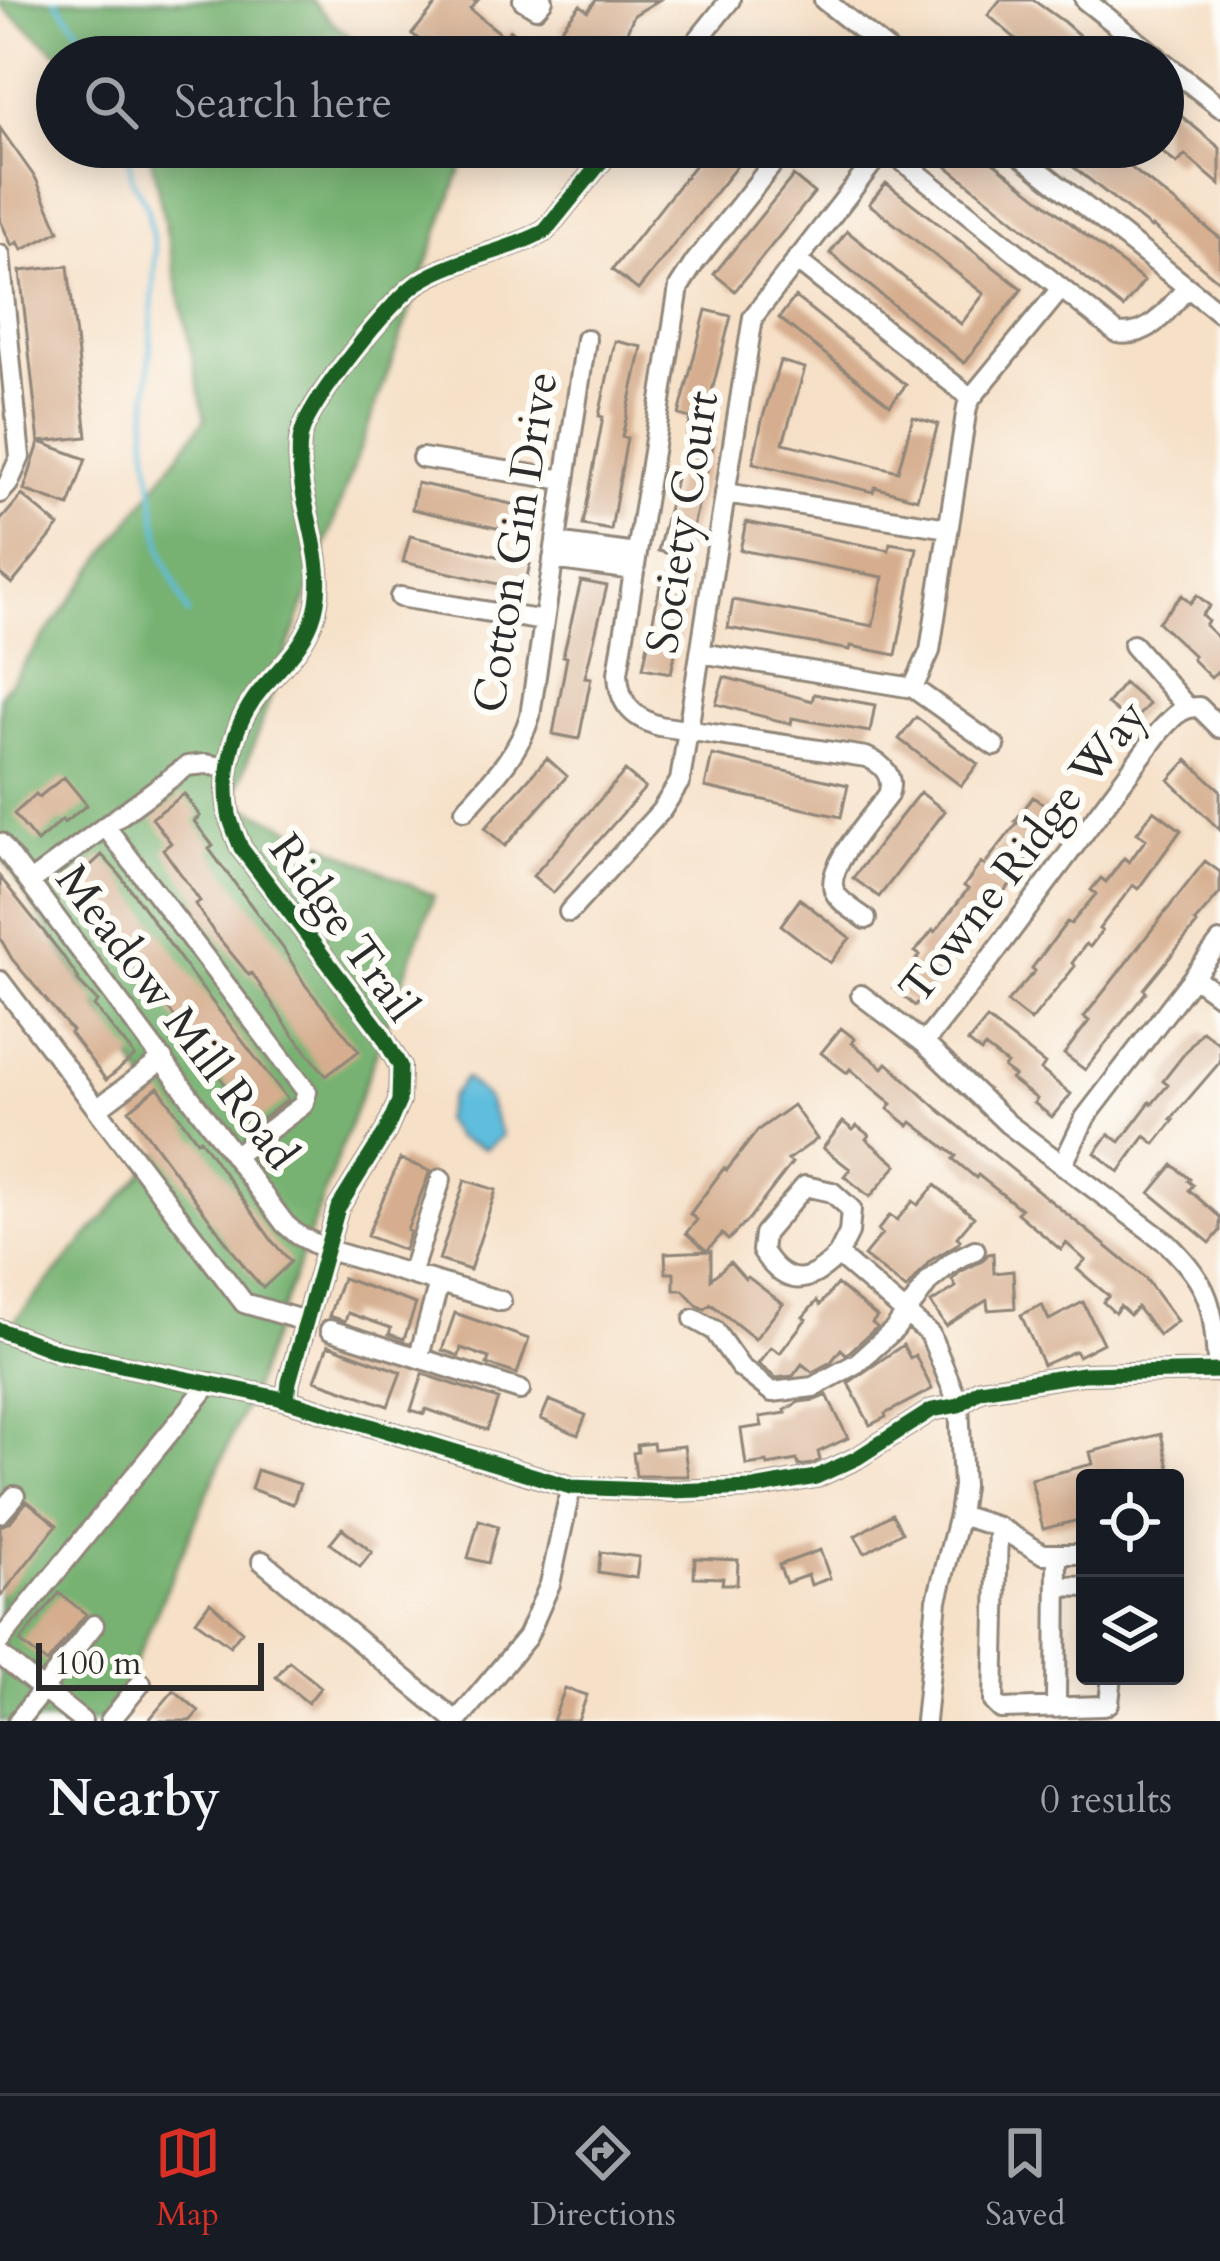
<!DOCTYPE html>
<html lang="en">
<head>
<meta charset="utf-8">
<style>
  :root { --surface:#171b24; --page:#242831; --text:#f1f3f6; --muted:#9ea1a6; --line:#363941; --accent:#d93025 }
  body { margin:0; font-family:Cardo,serif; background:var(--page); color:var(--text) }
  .controls { position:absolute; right:36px; bottom:36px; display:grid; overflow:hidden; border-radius:12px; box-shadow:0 6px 30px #0003 }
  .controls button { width:108px; height:108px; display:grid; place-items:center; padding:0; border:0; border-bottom:3px solid var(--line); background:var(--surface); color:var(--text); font:60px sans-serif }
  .scale { position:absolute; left:36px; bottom:30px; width:228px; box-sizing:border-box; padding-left:12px; border:6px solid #2b2b2b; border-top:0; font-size:33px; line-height:42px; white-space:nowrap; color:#2b2b2b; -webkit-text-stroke:9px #fdfcf7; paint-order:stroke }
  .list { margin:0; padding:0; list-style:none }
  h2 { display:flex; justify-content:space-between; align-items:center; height:156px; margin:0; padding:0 48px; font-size:51px }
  h2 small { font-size:39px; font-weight:400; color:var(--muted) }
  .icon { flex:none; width:66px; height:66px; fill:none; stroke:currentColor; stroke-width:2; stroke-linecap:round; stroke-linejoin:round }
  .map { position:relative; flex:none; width:1220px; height:1721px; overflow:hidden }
  .search { position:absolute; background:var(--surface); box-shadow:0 6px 30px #0003; left:36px; right:36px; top:36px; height:132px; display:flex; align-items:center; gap:30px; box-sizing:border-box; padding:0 42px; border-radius:66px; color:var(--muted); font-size:45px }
  .sheet { height:372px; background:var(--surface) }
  nav { display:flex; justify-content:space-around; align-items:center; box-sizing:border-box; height:168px; border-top:3px solid var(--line); background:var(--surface); font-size:33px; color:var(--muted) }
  nav a { display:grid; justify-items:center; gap:6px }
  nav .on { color:var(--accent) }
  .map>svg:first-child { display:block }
  .forest { fill:#77b272; stroke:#516e4e; stroke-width:3 }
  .water { fill:#5fbddd; stroke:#457484; stroke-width:3 }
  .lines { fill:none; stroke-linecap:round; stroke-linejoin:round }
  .stream { stroke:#5fbddd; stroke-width:4.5 }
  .building { fill:#d6ae8f }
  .minor-casing { stroke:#908679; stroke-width:24 }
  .minor { stroke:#fff; stroke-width:18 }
  .cycleway-casing { stroke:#fdfcf7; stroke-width:22 }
  .cycleway { stroke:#1b5e20; stroke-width:15 }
  .labels { text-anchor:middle; stroke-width:12; stroke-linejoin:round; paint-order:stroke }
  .street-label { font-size:45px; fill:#2b2b2b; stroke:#fdfcf7 }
</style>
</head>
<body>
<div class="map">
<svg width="1220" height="1721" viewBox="0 0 1220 1721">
  <rect width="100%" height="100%" fill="#fdfcf7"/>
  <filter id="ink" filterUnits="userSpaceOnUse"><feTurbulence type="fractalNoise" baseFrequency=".00833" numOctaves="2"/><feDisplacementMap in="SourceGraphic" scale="24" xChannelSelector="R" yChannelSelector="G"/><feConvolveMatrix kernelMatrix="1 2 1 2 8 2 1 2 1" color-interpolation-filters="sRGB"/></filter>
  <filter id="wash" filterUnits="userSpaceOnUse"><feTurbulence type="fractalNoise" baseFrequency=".004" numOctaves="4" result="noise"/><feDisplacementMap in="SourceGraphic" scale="48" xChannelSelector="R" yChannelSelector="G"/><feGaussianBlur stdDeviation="2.7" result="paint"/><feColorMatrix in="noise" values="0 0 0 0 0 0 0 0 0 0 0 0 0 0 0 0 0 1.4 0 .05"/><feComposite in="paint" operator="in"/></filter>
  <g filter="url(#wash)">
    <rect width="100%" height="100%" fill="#f6e0c7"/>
    <path class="forest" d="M0 0H312L333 23 373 57H62L0 5Z
      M149 147H469L233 801 434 896 254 1385 110 1721H0V1337L178 1133 0 854V696L205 419Z"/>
    <path class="water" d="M465 1078 487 1098 502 1136 486 1149 456 1138 443 1120 450 1098Z"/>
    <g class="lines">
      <path class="stream" d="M56 0 82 34 95 57
        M128 147 132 179 147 207 155 252 146 437 156 518 164 558 188 614"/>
    </g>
    <g id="blocks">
      <path class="building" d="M440 0H478L470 9 505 37 510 30 535 50 530 57H457L441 45 435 52 412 34Z
        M596 0H659L634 15 624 39 630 45 620 57H592L569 43 561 29 580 5 588 11Z
        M1000 0H1033L1064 22 1104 57H1060L1046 46 1037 57 988 15Z
        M1163 101 1220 148V185L1185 155 1177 164 1163 153Z
        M0 128 36 179 59 231 22 250 18 242 12 246 0 220Z
        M709 147H731L744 157 638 290 612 270Z
        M923 147H974L1144 281 1123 308Z
        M1064 147H1105L1220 238V282L1152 226 1151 228 1058 155Z
        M793 176 814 193 735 291 714 274Z
        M886 183 1022 289 964 363 830 253 847 231 961 324 984 294 869 204Z
        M68 266 87 437 40 442 86 459 69 506 24 490 39 443 20 271Z
        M795 297 906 385 890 405 779 318Z
        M706 310 731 316 701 434 715 438 685 558 658 551 691 418 679 415Z
        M615 341 642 347 622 437 627 438 611 530 583 525 603 417 599 416Z
        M780 361 805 368 783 443 898 471 913 417 938 424 917 499 875 487 873 492 753 463 762 420Z
        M417 483 538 510 532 536 412 509Z
        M22 495 59 526 12 584 0 574V521Z
        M746 522 889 550 890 543 917 548 896 655 851 646 850 650 728 628 733 600 873 626 883 577 740 550Z
        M410 536 530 564 524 590 403 562Z
        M662 576 690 582 671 673 643 668Z
        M581 581 607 586 585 677 591 678 579 739 553 734 567 657 563 656Z
        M1182 595 1190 603 1197 595 1210 606 1202 615 1208 621 1205 625 1220 640V669L1211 678 1192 659 1194 656 1158 622Z
        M724 677 812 701 814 694 875 705 870 732 792 718 791 724 716 704Z
        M1124 683 1149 704 1131 724 1107 704Z
        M916 717 978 764 961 786 899 739Z
        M712 755 848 785 841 817 705 787Z
        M547 758 567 776 505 846 485 828Z
        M1187 760 1220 790V830L1169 780Z
        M625 771 645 788 553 893 533 876Z
        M64 777 87 805 64 823 62 820 37 842 14 814 36 794 39 797Z
        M920 792 945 811 879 897 853 878Z
        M184 794 200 816 194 821 213 846 209 849 283 948 306 986 359 1051 326 1076 289 1029 252 973 249 975 213 931 195 904 200 901 163 849 171 843 152 818Z
        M1033 797 1051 810 1041 822 1051 829 1025 859 1028 861 958 953 915 1006 893 988 920 955 915 952 933 930 935 932 968 889 964 886 981 863 984 865 1018 822 1015 821Z
        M1154 810 1181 830 1138 889 1133 885 1099 929 1102 931 1090 947 1086 944 1072 963 1075 966 1031 1021 1007 1002 1035 971 1032 968 1067 922 1071 924 1096 894 1091 890 1101 878 1106 882 1124 858 1129 862 1146 839 1137 833Z
        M102 855 120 875 194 978 288 1100 255 1124 91 906 94 903 74 881Z
        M1205 861 1220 872V893L1195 922 1197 924 1144 989 1146 992 1085 1070 1064 1054 1089 1021 1084 1017Z
        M0 877 60 952 79 979 77 980 98 1002 94 1006 135 1056 106 1080 70 1033 72 1031 12 959 0 938Z
        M800 899 850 938 830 963 781 925Z
        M987 1019 1045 1064 1041 1070 1071 1094 1052 1117 1034 1103 1037 1099 1011 1079 1014 1076 1004 1068 1007 1064 985 1047 981 1052 968 1042Z
        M841 1028 855 1039 852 1043 883 1068 887 1063 938 1109 1133 1268 1146 1279 1177 1321 1159 1335 1137 1307 1130 1315 1120 1306 1115 1313 1103 1302 1109 1296 1077 1269 1085 1260 1066 1243 1061 1250 1017 1213 1021 1209 978 1175 976 1178 953 1159 956 1156 912 1122 909 1126 888 1109 892 1104 850 1069 847 1073 821 1053Z
        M1202 1031 1220 1044V1062L1171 1119 1174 1120 1155 1144 1145 1136 1119 1172 1095 1153 1109 1134 1120 1142 1150 1102 1152 1104 1168 1085 1163 1081Z
        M158 1087 197 1141 200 1139 273 1242 291 1262 263 1288 247 1270 129 1110Z
        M793 1105 817 1139 788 1160 792 1163 748 1220 728 1240 722 1234 707 1251 686 1233 697 1220 690 1214 724 1168 727 1170 758 1130Z
        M843 1122 853 1130 857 1126 869 1135 866 1139 897 1165 870 1197 844 1176 850 1169 823 1148Z
        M400 1159 430 1171 407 1230 410 1232 404 1250 367 1236Z
        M1173 1165 1190 1179 1188 1181 1193 1185 1189 1190 1220 1217V1231L1210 1243 1150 1193Z
        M465 1180 496 1190 470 1270 439 1260Z
        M935 1185 974 1217 957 1237 960 1240 957 1244 930 1261 906 1289 864 1256 882 1234 878 1230 890 1215 897 1220 913 1201 918 1205Z
        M711 1251V1279L730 1262 745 1279 748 1277 783 1304 755 1339 711 1304 705 1309 698 1306 683 1290H674V1273H666L665 1253Z
        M993 1253 994 1273 1013 1271 1015 1308 988 1310 987 1300 946 1326 931 1303 956 1287 952 1280 960 1272 982 1261 988 1254Z
        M342 1278 416 1304 404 1339 389 1334 391 1328 348 1313 345 1321 329 1316Z
        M837 1284 877 1317 872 1323 877 1327 849 1352 846 1354 841 1349 831 1362 812 1372 802 1364 793 1376 776 1378 758 1364 771 1347 780 1353 806 1319 803 1317 817 1301 820 1305Z
        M1083 1302 1103 1343 1078 1356 1075 1351 1043 1365 1021 1315 1042 1305 1049 1320Z
        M455 1313 529 1339 517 1374 487 1364 489 1358 461 1348 459 1356 442 1350Z
        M328 1345 401 1372 388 1406 315 1380Z
        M903 1345 910 1358 915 1355 932 1389 885 1414 886 1417 870 1425 848 1383Z
        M423 1374 498 1399 487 1430 426 1409 424 1414 411 1410Z
        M827 1395 848 1438 818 1452 820 1460 812 1464 799 1466 797 1460 768 1465 767 1462 746 1465 741 1429 762 1426 760 1417 786 1413 785 1410 799 1402 815 1400Z
        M549 1400 586 1415 578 1435 541 1419Z
        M1161 1434 1171 1476 1085 1478V1508L1081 1509 1083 1519 1043 1529 1031 1479 1093 1464 1090 1452Z
        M653 1443 654 1449 684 1446 688 1476H636L633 1453 638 1452 637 1445Z
        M257 1470 300 1484 293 1504 251 1489Z
        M27 1501 57 1525 0 1597V1526L10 1522Z
        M892 1514 902 1532 865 1553 855 1536Z
        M479 1520 498 1526 488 1563 468 1558Z
        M342 1528 372 1552 360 1567 330 1543Z
        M820 1550 830 1578 811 1585 808 1575 786 1583 779 1565Z
        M601 1552 639 1557 636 1578 598 1572Z
        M695 1558 738 1560 737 1584H722L723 1578 694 1577Z
        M59 1593 86 1614 47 1663 20 1642Z
        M210 1602 242 1631 230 1646 196 1621Z
        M289 1661 321 1687 308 1703 276 1677Z
        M565 1688 587 1695 578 1721H553Z
        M174 1690 199 1711 190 1721H148Z"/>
    </g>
  </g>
  <g filter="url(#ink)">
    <use href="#blocks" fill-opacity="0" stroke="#908679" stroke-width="3"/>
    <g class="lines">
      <g class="minor-casing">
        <path id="minor" d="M523 0 536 8 543 0
          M824 0 896 57
          M1085 0 1157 57
          M684 57 730 0
          M856 57 871 37
          M1163 62 1220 107
          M786 147 695 262 679 287 618 673C619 703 631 717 659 726L866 757C883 764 895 776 888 795 874 815 820 871 836 894 842 904 857 912 866 919
          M885 147 1117 333C1149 339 1169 309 1187 287
          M1010 147 1220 313
          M0 255 20 457 8 484 0 493
          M796 260 971 398
          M422 458 565 480
          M725 493 948 528
          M556 543 636 554
          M553 559 634 570
          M400 597 544 621
          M1133 645 1187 707
          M701 653 913 688 995 746
          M913 688 930 651 967 407 971 398 1060 290
          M465 810C492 780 518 755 530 716L586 339
          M105 826 307 1092 303 1105 234 1156
          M0 843 285 1224 298 1235 325 1249 501 1301
          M30 882 187 766 206 764 228 768
          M569 912 661 811 680 781 753 317 885 147
          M1194 977 1220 996
          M0 981 244 1303 305 1321
          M861 995 924 1043
          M97 1109 163 1059
          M1063 1164 1085 1118 1220 942
          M838 1255C808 1286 786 1288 762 1251L764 1234 805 1186 832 1192 851 1209 849 1233 838 1255 930 1334 959 1405 963 1486 959 1515 937 1600 925 1721
          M411 1274 441 1179
          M694 1319 714 1330 740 1367 772 1392 813 1387 857 1363 895 1329 929 1281 953 1261 975 1250
          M0 1330 58 1352 279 1398 571 1487 672 1491 754 1488 816 1477 857 1458 932 1410 959 1405 980 1390 1083 1374 1220 1371
          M330 1330 520 1390
          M419 1356 439 1283
          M1218 1372C1213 1310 1214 1288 1167 1243L1008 1124 924 1043 984 967 1160 731C1172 718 1180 707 1199 707L1220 728
          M287 1400 289 1382 338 1208 386 1131 399 1101 400 1066 380 1031 241 848C237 837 231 825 229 814 222 769 234 720 264 686 283 665 302 647 312 621 329 578 309 529 302 486 300 470 297 447 302 432 310 402 393 298 419 282 457 258 505 253 545 231L613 147
          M0 1513 15 1496
          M959 1515 998 1527 1043 1554H1085
          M998 1527 994 1702 1001 1709 1104 1706 1109 1703 1112 1676
          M262 1561 456 1721
          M1057 1586 1085 1587
          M0 1641 210 1383
          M0 1655 82 1721
          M1056 1708 1057 1554
          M18 1721 94 1625
          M110 1721 141 1683
          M457 1721 527 1637 550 1584 571 1487"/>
      </g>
      <use href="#minor" class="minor"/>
      <g class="cycleway-casing">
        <path id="cycleway" d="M0 1330 58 1352 279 1398 571 1487 672 1491 754 1488 816 1477 857 1458 932 1410 959 1405 980 1390 1083 1374 1220 1371
          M287 1400 289 1382 338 1208 386 1131 399 1101 400 1066 380 1031 241 848C237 837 231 825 229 814 222 769 234 720 264 686 283 665 302 647 312 621 329 578 309 529 302 486 300 470 297 447 302 432 310 402 393 298 419 282 457 258 505 253 545 231L613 147"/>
      </g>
      <use href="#cycleway" class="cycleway"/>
    </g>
  </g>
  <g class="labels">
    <g class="street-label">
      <text transform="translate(681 522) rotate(-81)" y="16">Society Court</text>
      <text transform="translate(514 542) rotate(-81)" y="16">Cotton Gin Drive</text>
      <text transform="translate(1022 851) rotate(-52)" y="16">Towne Ridge Way</text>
      <text transform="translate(345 927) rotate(54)" y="16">Ridge Trail</text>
      <text transform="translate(178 1016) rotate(53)" y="16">Meadow Mill Road</text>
    </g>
  </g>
</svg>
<div class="controls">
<button><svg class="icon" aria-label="locate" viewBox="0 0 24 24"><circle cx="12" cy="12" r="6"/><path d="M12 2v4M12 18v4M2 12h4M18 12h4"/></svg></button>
<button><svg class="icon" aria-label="layers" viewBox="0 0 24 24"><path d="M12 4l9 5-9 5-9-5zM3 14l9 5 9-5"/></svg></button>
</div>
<div class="scale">100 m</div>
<div class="search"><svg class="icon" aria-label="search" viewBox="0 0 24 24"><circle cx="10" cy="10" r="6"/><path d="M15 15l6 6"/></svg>Search here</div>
</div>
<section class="sheet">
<h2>Nearby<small>0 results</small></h2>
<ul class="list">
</ul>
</section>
<nav>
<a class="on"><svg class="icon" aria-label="map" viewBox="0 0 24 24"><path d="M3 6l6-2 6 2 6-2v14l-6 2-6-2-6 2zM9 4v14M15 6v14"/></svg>Map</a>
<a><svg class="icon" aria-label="directions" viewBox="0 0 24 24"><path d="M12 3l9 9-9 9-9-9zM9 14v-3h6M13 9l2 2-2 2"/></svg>Directions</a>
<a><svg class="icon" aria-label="saved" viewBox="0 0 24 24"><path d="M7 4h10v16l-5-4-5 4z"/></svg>Saved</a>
</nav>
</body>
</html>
